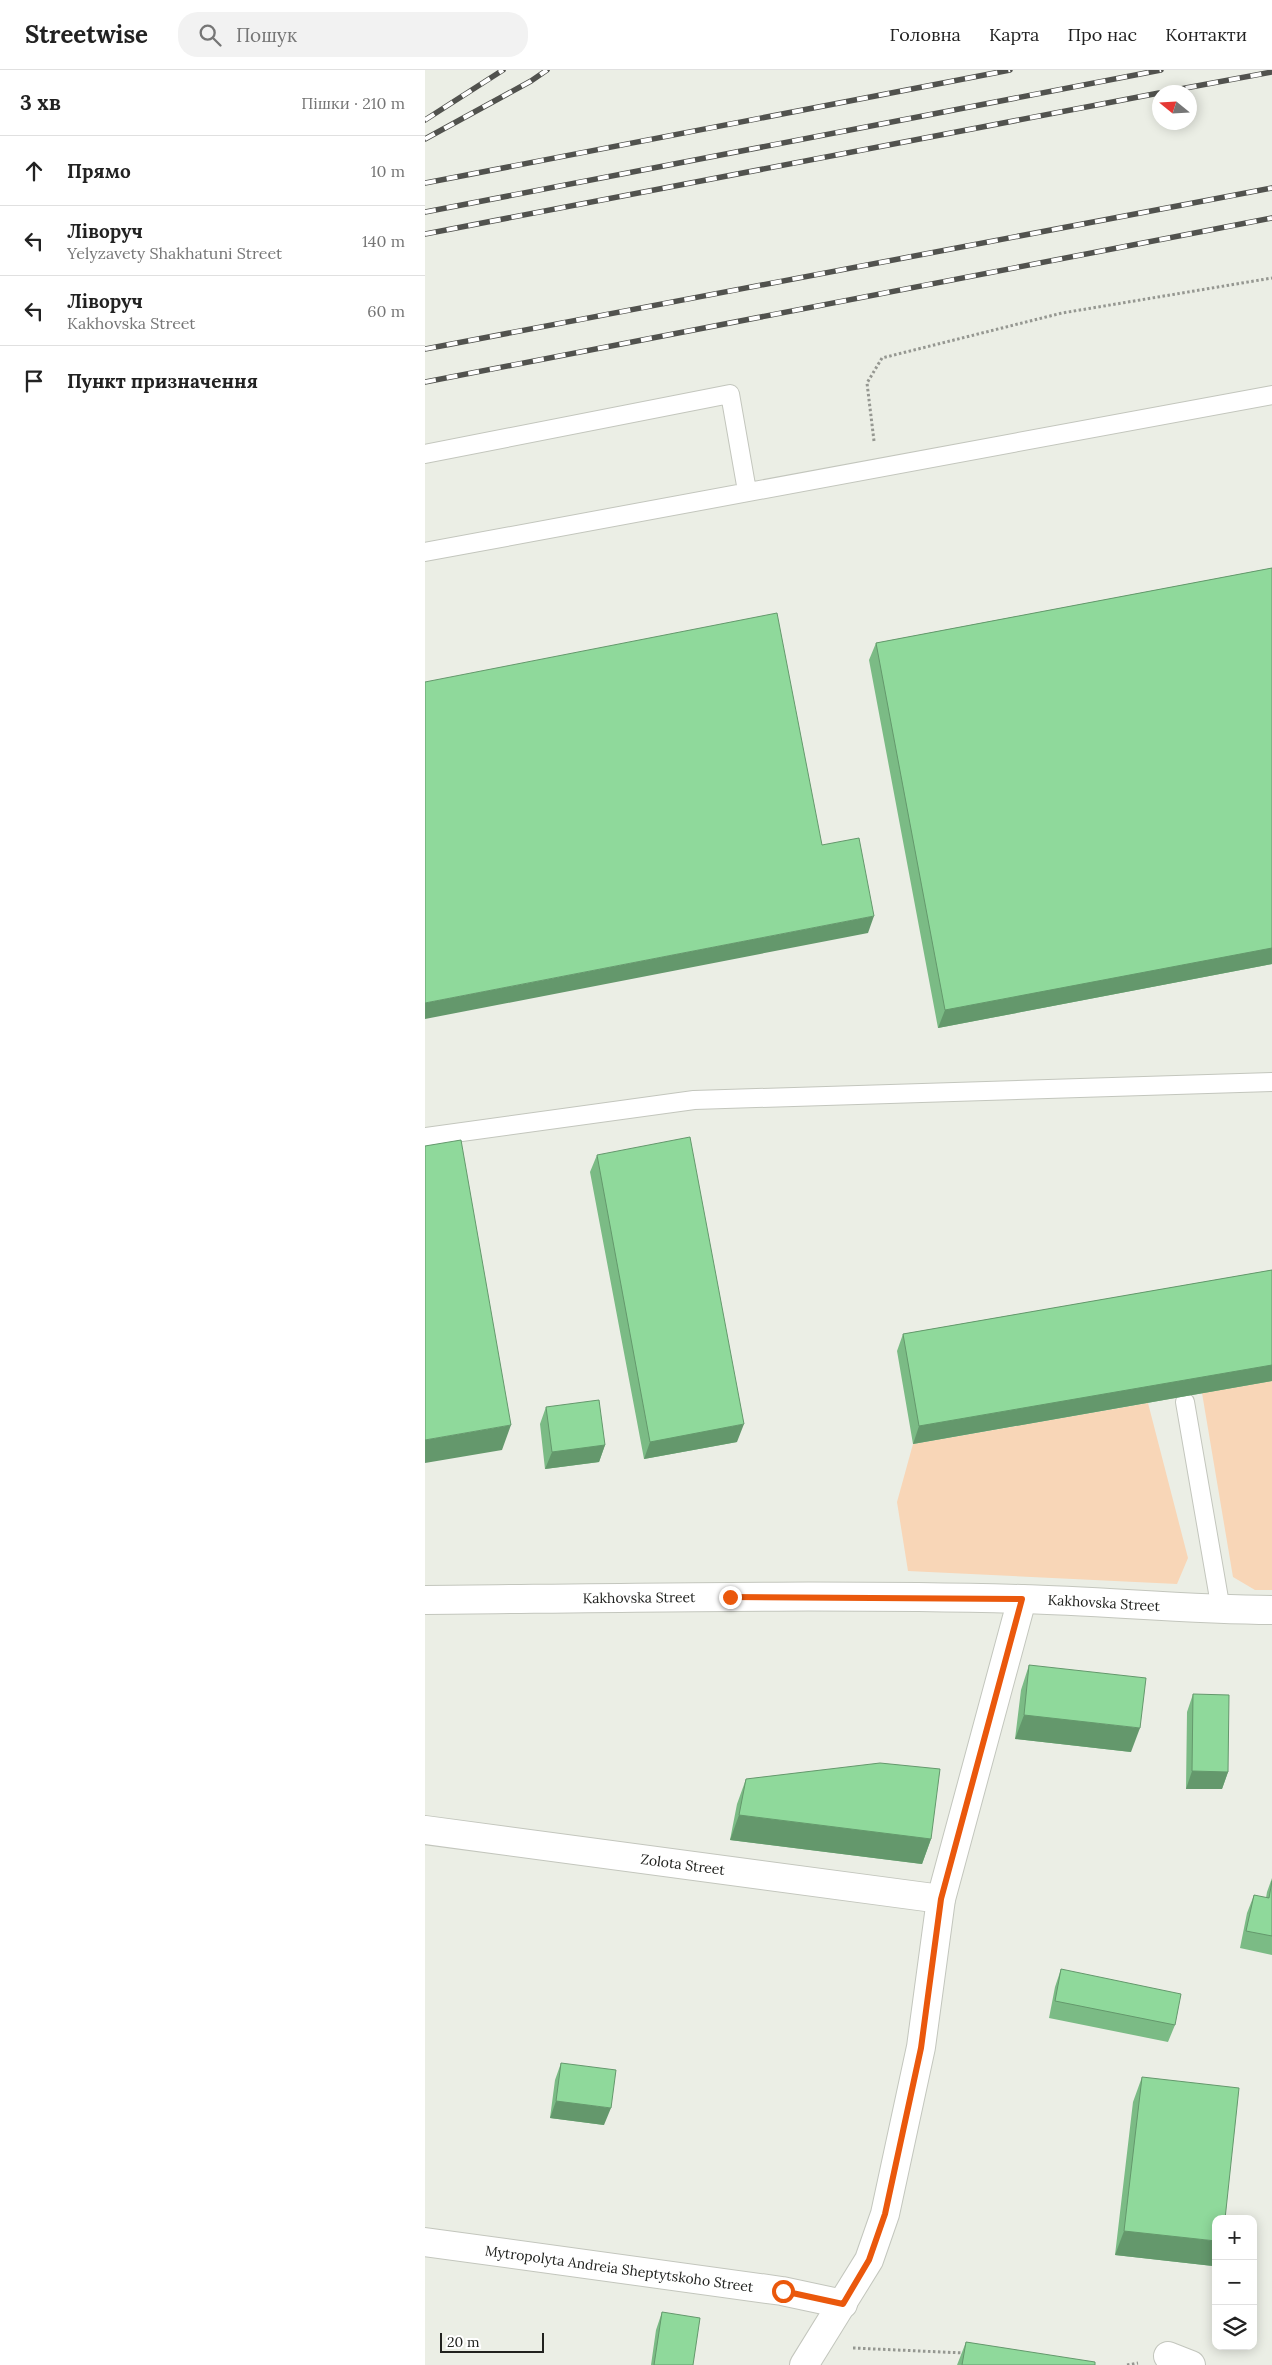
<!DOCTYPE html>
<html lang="uk">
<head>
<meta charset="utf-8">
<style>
  :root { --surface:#fff; --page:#f2f2f2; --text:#222; --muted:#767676; --line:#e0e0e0 }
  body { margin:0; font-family:Lora,serif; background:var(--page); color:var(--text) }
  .controls { position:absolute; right:15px; bottom:15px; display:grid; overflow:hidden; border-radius:10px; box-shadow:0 2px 12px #0003 }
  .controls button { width:45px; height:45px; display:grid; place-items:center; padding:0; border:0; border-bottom:1px solid var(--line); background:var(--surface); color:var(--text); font:25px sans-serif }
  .compass { position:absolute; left:727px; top:15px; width:45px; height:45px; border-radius:50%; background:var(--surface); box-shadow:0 2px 12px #0003; rotate:288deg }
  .scale { position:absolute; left:15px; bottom:12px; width:104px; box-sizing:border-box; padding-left:5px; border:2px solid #21221f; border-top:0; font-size:14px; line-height:18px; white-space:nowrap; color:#21221f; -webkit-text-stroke:4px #fff; paint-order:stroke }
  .stop { position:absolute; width:15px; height:15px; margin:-11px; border:4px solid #ea580c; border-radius:50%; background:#fff }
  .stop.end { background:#ea580c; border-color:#fff; box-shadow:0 1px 5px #0008 }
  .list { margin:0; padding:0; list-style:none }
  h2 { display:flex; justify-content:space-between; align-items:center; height:65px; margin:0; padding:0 20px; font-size:21px }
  h2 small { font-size:16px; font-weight:400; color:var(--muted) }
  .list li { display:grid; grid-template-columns:32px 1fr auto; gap:15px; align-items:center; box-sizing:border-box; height:70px; padding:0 20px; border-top:1px solid var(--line) }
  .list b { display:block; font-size:19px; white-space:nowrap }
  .list p { margin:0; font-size:16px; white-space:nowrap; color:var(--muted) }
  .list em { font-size:16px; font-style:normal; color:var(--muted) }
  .icon { flex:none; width:28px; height:28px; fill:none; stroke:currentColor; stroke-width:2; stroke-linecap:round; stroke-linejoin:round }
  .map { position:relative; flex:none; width:847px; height:2295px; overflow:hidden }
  header { display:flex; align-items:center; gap:30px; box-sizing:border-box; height:70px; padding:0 25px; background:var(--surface); border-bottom:1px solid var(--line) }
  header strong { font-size:24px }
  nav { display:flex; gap:28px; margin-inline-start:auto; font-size:18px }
  .search { width:350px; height:45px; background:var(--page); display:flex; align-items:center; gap:12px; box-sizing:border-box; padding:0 18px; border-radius:20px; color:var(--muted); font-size:19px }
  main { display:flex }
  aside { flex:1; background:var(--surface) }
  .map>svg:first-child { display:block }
  .green { fill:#f8d6b7 }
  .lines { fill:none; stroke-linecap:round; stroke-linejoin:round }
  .lane-casing { stroke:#c3c6bd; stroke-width:20 }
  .street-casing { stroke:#c3c6bd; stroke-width:30 }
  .path { stroke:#959791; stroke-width:3; stroke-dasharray:2.5 2.5; stroke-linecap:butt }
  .lane { stroke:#fff; stroke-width:18 }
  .street { stroke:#fff; stroke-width:28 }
  .rail-casing { stroke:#51524e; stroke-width:5.5 }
  .rail { stroke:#fff; stroke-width:4; stroke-dasharray:11; stroke-linecap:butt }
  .wall { fill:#7bbb85 }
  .shaded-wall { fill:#64986c }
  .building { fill:#8fd99b; stroke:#64986c }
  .route { stroke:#ea580c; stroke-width:6 }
  .labels { text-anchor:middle; stroke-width:5; stroke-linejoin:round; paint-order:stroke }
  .street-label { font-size:14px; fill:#21221f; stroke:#fff }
</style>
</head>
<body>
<header>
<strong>Streetwise</strong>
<div class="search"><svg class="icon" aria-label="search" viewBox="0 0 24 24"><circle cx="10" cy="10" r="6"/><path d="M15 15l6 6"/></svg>Пошук</div>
<nav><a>Головна</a><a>Карта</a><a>Про нас</a><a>Контакти</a></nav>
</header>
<main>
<aside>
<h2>3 хв<small>Пішки · 210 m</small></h2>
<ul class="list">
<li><svg class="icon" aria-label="ahead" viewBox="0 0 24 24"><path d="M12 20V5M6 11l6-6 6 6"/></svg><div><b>Прямо</b></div><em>10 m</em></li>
<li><svg class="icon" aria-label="left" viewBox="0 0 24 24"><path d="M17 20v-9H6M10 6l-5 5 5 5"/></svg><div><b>Ліворуч</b><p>Yelyzavety Shakhatuni Street</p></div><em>140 m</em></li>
<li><svg class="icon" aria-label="left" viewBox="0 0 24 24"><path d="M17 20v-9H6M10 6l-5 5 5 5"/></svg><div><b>Ліворуч</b><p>Kakhovska Street</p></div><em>60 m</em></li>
<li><svg class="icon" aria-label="arrive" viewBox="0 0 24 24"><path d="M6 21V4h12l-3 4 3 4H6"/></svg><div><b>Пункт призначення</b></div></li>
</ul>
</aside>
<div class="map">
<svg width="847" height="2295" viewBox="0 0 847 2295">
  <rect width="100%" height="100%" fill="#ebeee5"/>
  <path class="green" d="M847 1311V1520H830L808 1507 777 1323Z
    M723 1333 763 1488 752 1514 483 1501 472 1432 488 1374Z"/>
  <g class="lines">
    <g class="lane-casing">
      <path id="lane" d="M0 384 305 324 322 421
        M0 482 847 325
        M0 1067 269 1030 847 1012
        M760 1332 796 1540"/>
    </g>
    <g class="street-casing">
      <g id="street">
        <path id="s1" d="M0 1530C199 1528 398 1524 596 1529 680 1531 763 1540 847 1540"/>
        <path id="s2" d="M0 1760 516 1829"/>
        <path id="s3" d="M0 2172 357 2221 418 2234"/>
        <path d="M743 2286 766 2295"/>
        <path d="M379 2295 444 2190 460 2144 496 1977 516 1829 597 1529"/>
      </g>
    </g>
    <path class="path" d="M449 371 442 313 457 288 637 243 847 208
      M428 2278 539 2283
      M702 2295 713 2293"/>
    <use href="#lane" class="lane"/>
    <use href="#street" class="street"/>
    <g class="rail-casing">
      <path id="rail" d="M739 22 847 2
        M0 50 78 0
        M0 69 106 11 122 0
        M0 113 585 0
        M0 142 736 0
        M0 164 734 23
        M0 279 847 118
        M0 312 847 148"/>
    </g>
    <use href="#rail" class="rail"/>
  </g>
  <path class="wall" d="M847 498V894L513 958 444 590 451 573Z
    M172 1085 312 1372 219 1389 165 1102Z
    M847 1200V1311L488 1374 472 1281 478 1264Z
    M121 1337 180 1375 174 1392 120 1399 115 1354Z
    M604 1595 706 1682 590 1669 596 1620Z
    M768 1624 803 1702 797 1719H761L762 1642Z
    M321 1709 506 1769 497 1794 305 1770 312 1734Z
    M847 1808V1885L815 1878 822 1843 829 1825 841 1828 842 1822Z
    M636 1899 750 1955 743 1972 624 1948 630 1917Z
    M136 1993 179 2055 125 2048 130 2010Z
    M717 2007 788 2196 690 2185 708 2032Z
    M237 2242 268 2295H226L231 2260Z
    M541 2272 670 2295H532Z"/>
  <path class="shaded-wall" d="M449 846 443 863 0 949V933Z
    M847 878V894L513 958 520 940Z
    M847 1295V1311L488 1374 494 1356Z
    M319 1354 312 1372 219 1389 225 1372Z
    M86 1355 77 1380 0 1393V1370Z
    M180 1375 174 1392 120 1399 127 1382Z
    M599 1645 715 1658 706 1682 590 1669Z
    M767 1701 803 1702 797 1719H761Z
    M314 1745 506 1769 497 1794 305 1770Z
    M131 2031 186 2038 179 2055 125 2048Z
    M699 2161 791 2171V2189L788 2196 690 2185Z"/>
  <path class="building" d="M847 498V878L520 940 451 573Z
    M352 543 397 775 434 768 449 846 0 933V612Z
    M265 1067 319 1354 225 1372 172 1085Z
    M36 1070 86 1355 0 1370V1076Z
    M847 1200V1295L494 1356 478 1264Z
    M174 1330 180 1375 127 1382 121 1337Z
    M604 1595 721 1608 715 1658 599 1645Z
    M768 1624 804 1625 803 1702 767 1701Z
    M455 1693 515 1699 506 1769 314 1745 321 1709Z
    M847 1811V1866L821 1861 829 1825 844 1828Z
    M636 1899 756 1924 750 1955 630 1931Z
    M136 1993 191 2000 186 2038 131 2031Z
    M717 2007 814 2018 800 2149H791V2171L699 2161Z
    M237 2242 275 2248 268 2295H229Z
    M541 2272 670 2292V2295H537Z"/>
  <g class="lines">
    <path class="route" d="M305 1527 597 1529 516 1829 496 1978 460 2144 444 2190 418 2234 358 2221"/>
  </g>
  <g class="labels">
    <g class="street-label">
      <text dy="5" stroke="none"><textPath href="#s1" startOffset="214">Kakhovska Street</textPath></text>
      <text dy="5" stroke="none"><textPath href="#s1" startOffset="679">Kakhovska Street</textPath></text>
      <text dy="5" stroke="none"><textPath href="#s2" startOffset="260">Zolota Street</textPath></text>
      <text dy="5" stroke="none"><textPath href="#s3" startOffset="196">Mytropolyta Andreia Sheptytskoho Street</textPath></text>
    </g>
  </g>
</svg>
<div class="controls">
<button>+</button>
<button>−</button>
<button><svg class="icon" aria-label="layers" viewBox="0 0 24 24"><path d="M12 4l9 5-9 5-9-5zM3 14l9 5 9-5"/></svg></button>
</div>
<svg class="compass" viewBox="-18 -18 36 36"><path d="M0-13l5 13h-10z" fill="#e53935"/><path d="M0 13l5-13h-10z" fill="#767676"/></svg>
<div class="scale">20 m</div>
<div class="stop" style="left:358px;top:2221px"></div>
<div class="stop end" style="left:305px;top:1527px"></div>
</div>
</main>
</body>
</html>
